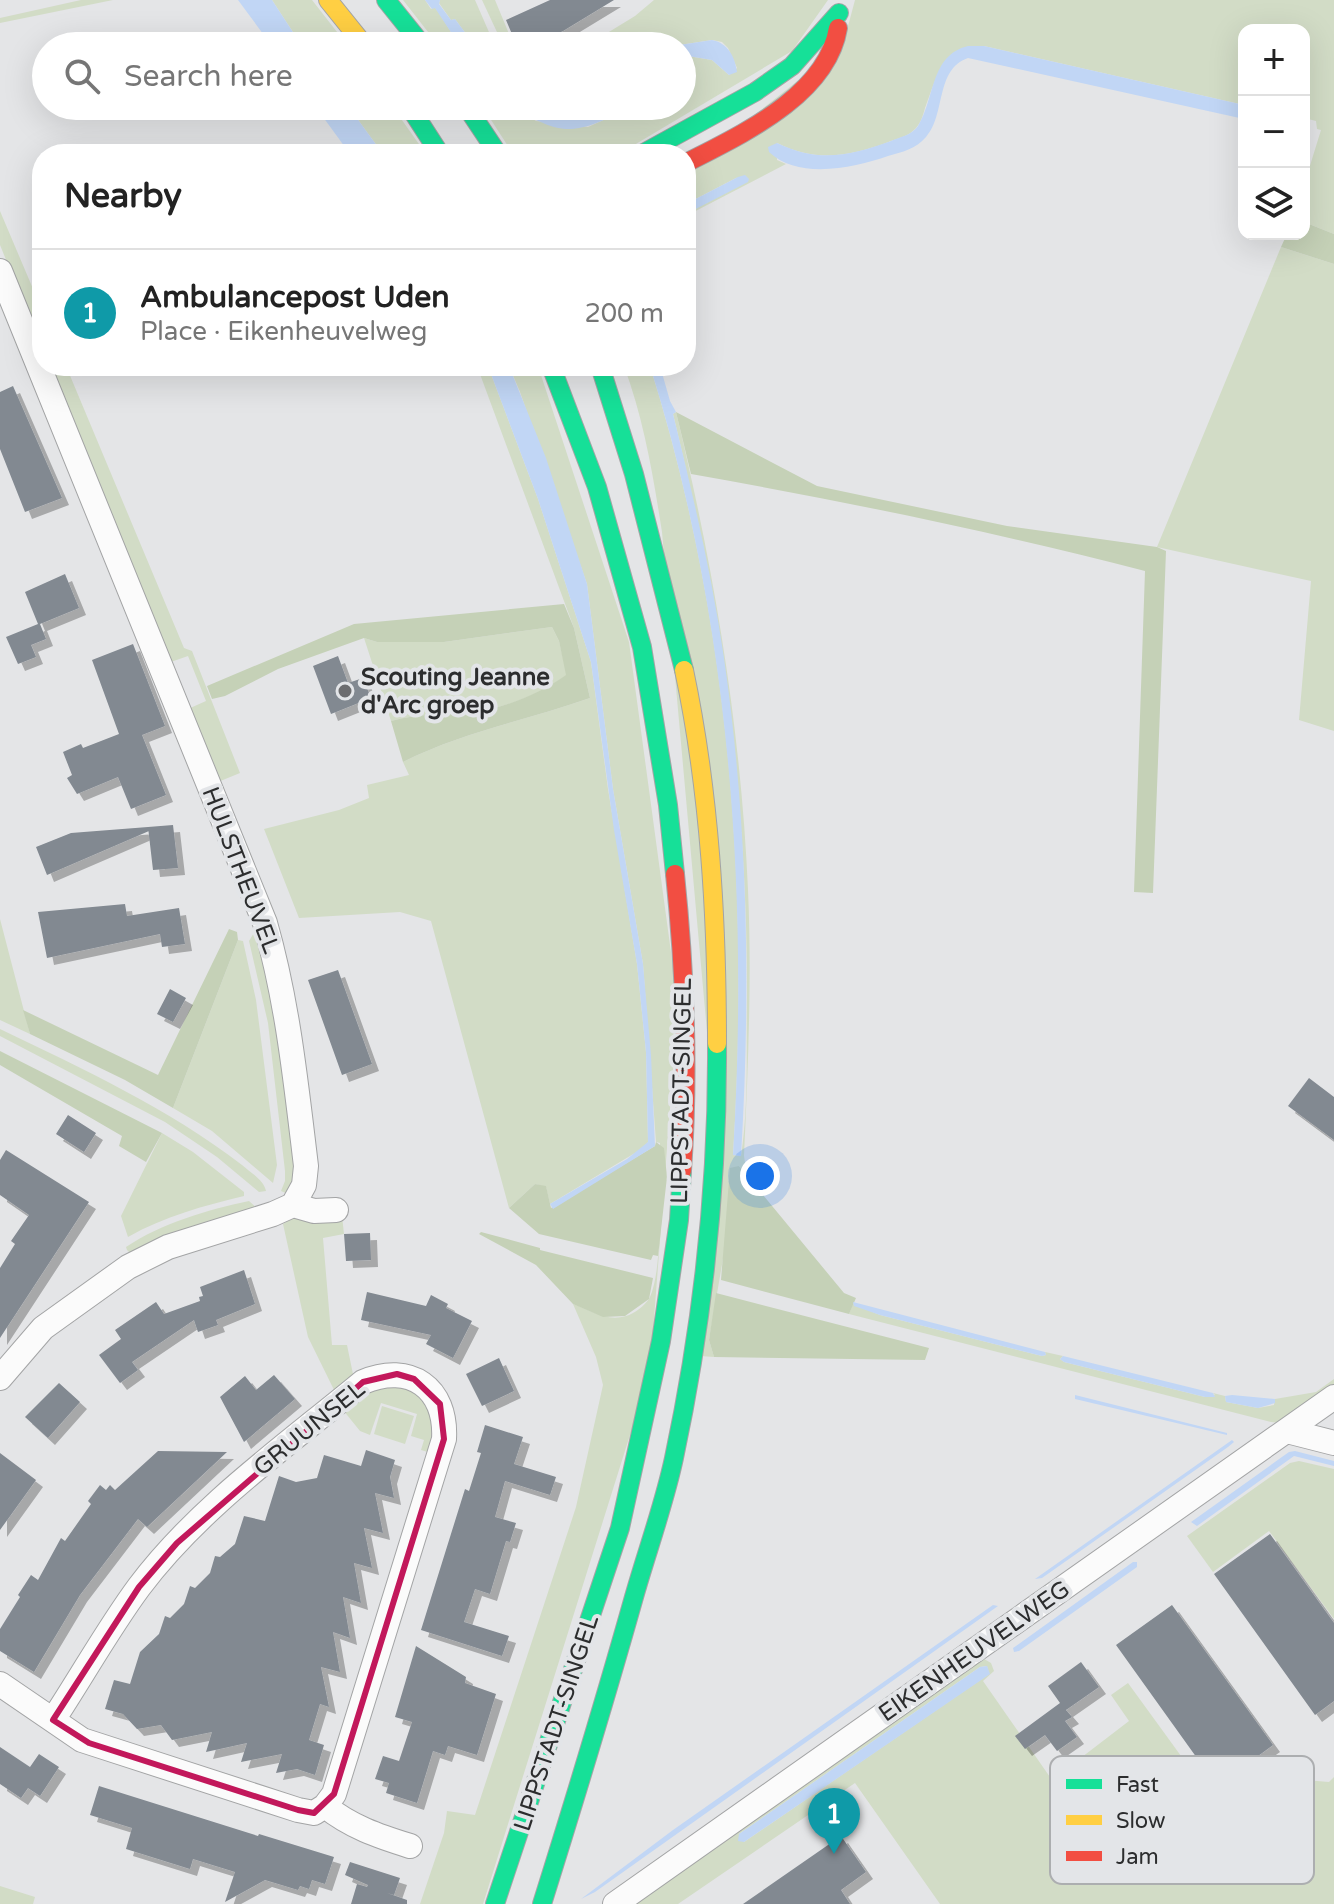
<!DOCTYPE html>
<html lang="en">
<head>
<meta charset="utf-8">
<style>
  :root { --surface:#fff; --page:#f2f2f2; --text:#222; --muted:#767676; --line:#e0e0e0; --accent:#7c3aed }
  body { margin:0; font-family:"Varela Round",sans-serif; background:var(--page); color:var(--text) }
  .controls { position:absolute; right:24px; top:24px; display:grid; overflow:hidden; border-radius:16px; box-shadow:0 8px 32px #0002 }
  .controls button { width:72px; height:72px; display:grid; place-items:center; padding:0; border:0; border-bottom:2px solid var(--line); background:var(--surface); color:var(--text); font:40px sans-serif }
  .you { position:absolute; left:760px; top:1176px; width:28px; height:28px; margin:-20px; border:6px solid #fff; border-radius:50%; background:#1a73e8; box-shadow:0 0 0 12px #1a73e833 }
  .badge { display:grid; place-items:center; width:52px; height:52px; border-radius:50%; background:var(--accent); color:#fff; font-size:26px; font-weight:700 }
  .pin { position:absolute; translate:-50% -66px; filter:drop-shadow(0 2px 4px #0008) }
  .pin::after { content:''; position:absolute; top:42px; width:28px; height:24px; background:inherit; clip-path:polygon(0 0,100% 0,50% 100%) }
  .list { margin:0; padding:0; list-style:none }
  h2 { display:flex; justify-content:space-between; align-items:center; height:104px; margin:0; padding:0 32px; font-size:34px }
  h2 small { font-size:26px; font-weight:400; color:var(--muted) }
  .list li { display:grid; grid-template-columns:52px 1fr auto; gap:24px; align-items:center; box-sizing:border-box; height:128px; padding:0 32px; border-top:2px solid var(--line) }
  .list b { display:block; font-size:30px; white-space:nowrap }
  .list p { margin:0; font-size:26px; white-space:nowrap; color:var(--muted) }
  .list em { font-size:26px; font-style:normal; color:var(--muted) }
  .icon { flex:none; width:44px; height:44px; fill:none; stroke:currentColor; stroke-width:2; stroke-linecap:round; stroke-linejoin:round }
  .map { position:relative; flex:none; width:1334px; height:1904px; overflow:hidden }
  .search { position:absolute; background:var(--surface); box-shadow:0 8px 32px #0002; left:32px; top:32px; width:664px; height:88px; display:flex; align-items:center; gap:20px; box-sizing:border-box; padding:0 28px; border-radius:44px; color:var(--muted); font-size:30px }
  .panel { position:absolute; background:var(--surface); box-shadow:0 8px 32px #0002; left:32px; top:144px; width:664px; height:232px; border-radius:32px }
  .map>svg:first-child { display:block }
  .green { fill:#d2dcc6; fill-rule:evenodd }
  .forest { fill:#c5d1b7 }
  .water { fill:#c1d6f5 }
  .building { fill:#828991; filter:url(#shadow) }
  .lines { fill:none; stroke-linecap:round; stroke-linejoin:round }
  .street-casing { stroke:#a3a4a5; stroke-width:26 }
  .fast-casing { stroke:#a3a4a5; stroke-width:20 }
  .slow-casing { stroke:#a3a4a5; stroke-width:20 }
  .jam-casing { stroke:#a3a4a5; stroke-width:20 }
  .street { stroke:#fbfbfb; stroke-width:24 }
  .fast { stroke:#16e098; stroke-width:18 }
  .slow { stroke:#ffcf43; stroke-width:18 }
  .jam { stroke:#f24e42; stroke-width:18 }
  .marked { fill:none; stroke:#c2185b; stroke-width:6; stroke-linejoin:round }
  .poi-dot { fill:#6c6d6f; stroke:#e3e5e8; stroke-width:3 }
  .labels { text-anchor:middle; stroke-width:8; stroke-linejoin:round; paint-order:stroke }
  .poi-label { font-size:24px; font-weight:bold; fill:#2c2d2e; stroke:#e3e5e8; text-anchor:start }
  .street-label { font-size:24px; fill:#2c2d2e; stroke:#e3e5e8 }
  .key { fill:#e3e5e8; stroke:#acaeb0; stroke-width:2 }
  .key-label { font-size:22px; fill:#2c2d2e }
</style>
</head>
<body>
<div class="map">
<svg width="1334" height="1904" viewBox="0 0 1334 1904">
  <defs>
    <filter id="shadow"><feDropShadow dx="7" dy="7" stdDeviation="0" flood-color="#0004"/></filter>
  </defs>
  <rect width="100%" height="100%" fill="#e4e5e7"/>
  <path class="green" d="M81 0H113L0 23V18Z
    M272 0H312L348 46H302Z
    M403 0H425L431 9 435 7 460 46H439Z
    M440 0H475L495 46H475L455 19 451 20 439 3Z
    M482 0H495L514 46 503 45Z
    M654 0H828L792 51 619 154H513L482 106H512L536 121 588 127 634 106H682V55L712 60 729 75 737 68 728 48 722 42 712 40 673 46H586L635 16Z
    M855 0H1334V234L1304 222V185L1321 130 1317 129 1316 121 1304 118V30H1244V105L984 46C943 46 937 76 925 108 923 116 920 125 914 130 907 137 895 139 886 143 847 157 815 162 777 143V160L786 164 686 216 738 177 686 204V169L843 45Z
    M348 106H392L426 154H383Z
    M0 211 42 310V348L0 245Z
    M1281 247 1334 264V731L1299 720 1311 581 1157 547Z
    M49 366H66L184 648 192 651 240 773 218 782 188 709 206 701 188 656 168 663Z
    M477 366H488L538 499 591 662 608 789 637 964 646 1052 648 1142 645 1147 550 1204 546 1187 535 1184 509 1208 431 921 400 912 299 918 264 829 339 810 369 798 367 785 409 775 403 762C462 732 528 720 590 698L574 628Z
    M509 366H538L629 642 678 1004 650 1371 483 1904H420L444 1833 447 1811 475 1815 576 1507 603 1385 596 1357 573 1304C591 1310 606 1322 626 1316 634 1314 646 1305 650 1297 664 1265 659 1181 660 1143L656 1142 643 964 613 789 587 584 520 392Z
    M624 366H650C730 620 750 890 733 1155L741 1156C749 1104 746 1050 747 998 748 798 720 608 673 414L676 412C714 569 741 728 748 890 752 978 748 1067 744 1156L747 1176 739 1166 709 1340 714 1357 700 1356 719 1165 662 532C653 475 644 420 624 366Z
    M552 627 559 641 567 675C540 694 506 708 473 712 444 715 418 713 391 721L364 638 377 642H444Z
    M0 919 30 1034 0 1020Z
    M255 931 272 981 296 1170 288 1194 281 1191 285 1181V1171L268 1023 249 941Z
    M238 940 243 941 256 1000 277 1165 273 1183 212 1131 173 1108Z
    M0 1029C83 1069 168 1108 242 1165 251 1173 264 1180 266 1191L259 1192 217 1157 165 1122 0 1036Z
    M162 1133 193 1152 244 1192V1196C203 1206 165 1216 128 1237L121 1216Z
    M249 1201 259 1210 131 1254 127 1250 126 1247C162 1223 207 1210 249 1201Z
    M296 1216H342L344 1234 323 1238 332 1345H347L354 1379 336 1394 308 1337 283 1224Z
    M853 1304 880 1315 1042 1356 1046 1355 1045 1352 1063 1356 1060 1359 1064 1362 1205 1397 1215 1395 1213 1393 1225 1396 1226 1402 1258 1408 1274 1405 1275 1399 1316 1392 1334 1379V1388L1280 1423 1271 1422 849 1314Z
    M408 1385 435 1414 431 1453 421 1450 424 1440 411 1436 417 1414 381 1403 370 1435 360 1431 343 1410 372 1386Z
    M382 1406 414 1416 405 1444 374 1434Z
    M1299 1461 1334 1469V1619L1269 1531 1213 1572 1187 1536 1290 1463Z
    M979 1656 991 1663 994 1671 983 1681 1052 1780 1129 1721 1111 1695 1128 1683 1213 1800 1217 1798 1234 1816 1248 1815 1253 1821 1305 1780 1329 1782 1334 1777V1904H940L855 1783 678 1904H626ZM987 1666 989 1674 744 1842 739 1834 980 1667Z
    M0 1886 35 1897 33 1904H0Z"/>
  <path class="forest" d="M1304 222 1334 234V264L1281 247 1287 234H1304Z
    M676 412 817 486 1007 526 1157 547 1166 551 1153 893 1134 892 1145 571C995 532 843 501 691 474Z
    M564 604 574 628 590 698C528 720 462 732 403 762L391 721C418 713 444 715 472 712 505 708 539 694 566 675L559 641 552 627 444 642H377L364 638 278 669 225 696 212 699 207 686 354 624Z
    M229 929 237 932 238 940 173 1108 125 1080 30 1034 23 1010 158 1075Z
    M0 1051 162 1133 146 1162 119 1146 122 1136 0 1065Z
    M656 1142 664 1148 667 1177 658 1256 653 1255 651 1260 539 1234 509 1208 535 1184 546 1186 551 1208 655 1146Z
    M739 1166 844 1293 856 1298 849 1314 721 1280 730 1168Z
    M481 1232 540 1248V1250L653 1278 649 1299 625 1316 603 1317 573 1304 536 1265 479 1234Z
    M716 1293 929 1348 925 1360 714 1357 709 1340Z"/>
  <path class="water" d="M238 0H272L302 46H272Z
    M425 0H440L439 4 451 20 455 19 475 46H460L435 8 432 9Z
    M712 40C728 43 735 57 737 72L729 75 712 60 682 55V46H673Z
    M968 46H984L1244 105V119L968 58C935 69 946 115 926 137 916 149 902 152 888 156 854 168 798 180 769 152L768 147 777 143C818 163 850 156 891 141 900 137 912 135 918 126 935 99 930 55 968 46Z
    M315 106H348L383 154H350Z
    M512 106H540L558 112 575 113 587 106H603L602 111 620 106H634C578 132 567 141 512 106Z
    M745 175 749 179 748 182 686 214V204L738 177Z
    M488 366H509L546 458 587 584 613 789 643 964 651 1055 655 1146 553 1209 550 1204 627 1159 648 1142 646 1052 637 964 614 830 591 662 538 499Z
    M650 366H660L670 401 676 412 673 414C693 495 712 576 724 658 748 823 751 990 741 1156L733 1155C749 891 730 620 650 366Z
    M853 1302 1045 1352 1046 1355 1042 1356 880 1315 854 1306Z
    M1063 1356 1213 1393 1215 1397H1205L1064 1362 1060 1359Z
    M1075 1395 1227 1433V1435L1075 1399Z
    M1232 1395 1275 1399V1403L1258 1408 1226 1402 1225 1396Z
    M1232 1440 1234 1442 1228 1447 1042 1578 1035 1579Z
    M1295 1451 1334 1461V1466L1294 1456 1197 1526 1191 1522 1289 1452Z
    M1133 1562H1137V1567L1019 1651 1014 1652 1013 1648 1016 1646Z
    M993 1605 998 1606 595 1892 581 1899 673 1830Z
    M987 1666 990 1674 744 1842 738 1841 739 1834 980 1667Z"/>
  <path class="building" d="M550 0H614L563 31 530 46H517L506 20Z
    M13 386 62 498 25 512 0 449V392Z
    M65 574 79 608 40 624 46 639 31 645 36 657 18 664 6 637 38 624 25 592Z
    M133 644 165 726 142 735 166 795 131 809 118 777 77 794 67 778 72 775 63 752 81 744 83 748 119 734 92 660Z
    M338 656 348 683 363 678 371 698 331 714 313 666Z
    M173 825 178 868 153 870 148 827Z
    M148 827 149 831 47 875 36 847 71 833Z
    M125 904 127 916 179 908 185 944 162 947 160 934 47 958 38 912Z
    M338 970 372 1064 342 1075 308 980Z
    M170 989 186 998 173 1022 157 1014Z
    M1309 1078 1334 1097V1140L1288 1106Z
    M68 1115 96 1133 84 1152 56 1134Z
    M6 1150 89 1202 0 1338V1268L15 1244 11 1241 29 1215 0 1195V1160Z
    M370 1233 371 1260 346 1261 344 1234Z
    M244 1270 255 1304 216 1320 218 1325 198 1332 194 1320 132 1362 138 1370 120 1383 99 1355 121 1339 115 1330 156 1302 164 1314 200 1301 199 1297 203 1296 200 1287Z
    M367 1292 426 1306 431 1295 448 1304 446 1308 472 1321 453 1358 426 1344 431 1335 361 1320Z
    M499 1358 514 1391 482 1406 466 1374Z
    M274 1375 295 1399 244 1442 220 1397 245 1376 256 1390Z
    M59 1383 80 1402 48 1438 25 1417Z
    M485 1425 523 1437 514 1464 556 1477 550 1495 505 1481 495 1517 516 1523 510 1542 506 1541 490 1594 475 1589 464 1622 509 1636 502 1656 421 1630 465 1489 469 1491 481 1453 477 1452Z
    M366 1450 395 1460 390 1477 394 1498 375 1493 383 1533 364 1528 372 1568 354 1563 361 1603 343 1597 350 1638 333 1632 340 1672 321 1667 329 1707 320 1704 309 1740 324 1745 315 1775 297 1769 276 1773 282 1754 241 1762 247 1743 206 1752 212 1732 172 1740 161 1725 137 1729 123 1714 105 1709 114 1680 130 1684 140 1652 159 1634 165 1616 170 1618 184 1604 190 1586 195 1588 210 1573 215 1556 220 1557 235 1544 244 1516 265 1521 279 1476 296 1482 317 1478 324 1455 361 1466Z
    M158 1451 227 1452 147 1527 138 1519 80 1595 34 1672 0 1651V1629L20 1597 18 1595 31 1575 38 1580 61 1538 65 1541 91 1504 88 1501 100 1485 106 1490 110 1485 115 1490Z
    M0 1453 36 1480 0 1530Z
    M1270 1534 1334 1623V1701L1315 1715 1214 1574Z
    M1172 1605 1273 1745 1217 1786 1116 1645Z
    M416 1646 466 1677 465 1683 496 1694 477 1755 448 1746 445 1755 433 1751 417 1803 386 1793 389 1783 375 1779 383 1756 399 1761 412 1722 395 1717Z
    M1081 1662 1099 1687 1066 1710 1072 1717 1065 1721 1077 1737 1057 1751 1045 1735 1025 1749 1015 1736 1060 1703 1048 1686Z
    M0 1747 30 1767 39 1754 59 1767 40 1796 28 1788 21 1798 0 1784Z
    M99 1786 258 1836 259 1834 334 1857 325 1884 312 1880 309 1889 300 1886 298 1890 265 1880 225 1902 235 1872 193 1859 190 1869 126 1849 132 1828 90 1815Z
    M841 1836 866 1872 841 1890 850 1904H743Z
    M350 1862 400 1878 394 1895 387 1893 407 1900V1904H351L357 1884 367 1887 368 1885 345 1875Z"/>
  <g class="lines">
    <g class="street-casing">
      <path id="street" d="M0 271 265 923C288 1003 296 1084 306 1166L304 1185 293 1205 273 1214 168 1247 128 1267 43 1328 0 1378
        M293 1205 314 1211 336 1210
        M1287 1431 1334 1443
        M0 1684 82 1740 298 1810 314 1813 325 1806 334 1794 444 1439C447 1388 410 1362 363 1382 286 1446 199 1507 139 1587 108 1629 82 1676 53 1720
        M325 1806C351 1827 378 1836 410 1846
        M615 1904 1334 1397"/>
    </g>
    <g class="fast-casing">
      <path id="fast" d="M386 0 423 46
        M409 106 440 154
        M466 106 498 154
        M642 154 755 92 792 66 839 13
        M551 366 597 487 642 647 668 805 675 874
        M600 366 634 474 684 670
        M495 1904 620 1528 661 1341 679 1220 682 1171
        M542 1904C574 1802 605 1700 634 1597 647 1551 664 1505 674 1458 703 1322 718 1183 717 1044"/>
    </g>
    <g class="slow-casing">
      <path id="slow" d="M328 0 365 46
        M684 670C710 793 717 920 717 1044"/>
    </g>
    <g class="jam-casing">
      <path id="jam" d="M686 163C740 135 827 96 838 28
        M675 874C685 971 689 1073 682 1171"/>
    </g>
    <use href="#street" class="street"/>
    <use href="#fast" class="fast"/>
    <use href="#slow" class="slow"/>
    <use href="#jam" class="jam"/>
  </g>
  <path class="marked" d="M397 1374 414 1379 440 1404 444 1439 334 1794 314 1813 298 1810 89 1743 53 1720 139 1587 177 1543 363 1382Z"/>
  <circle class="poi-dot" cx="345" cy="691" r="8"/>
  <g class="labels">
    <g class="poi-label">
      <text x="361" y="685">Scouting Jeanne<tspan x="361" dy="28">d'Arc groep</tspan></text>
    </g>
    <g class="street-label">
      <text transform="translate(241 870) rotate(69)" y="8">HULSTHEUVEL</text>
      <text transform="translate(681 1091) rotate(-89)" y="8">LIPPSTADT-SINGEL</text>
      <text transform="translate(309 1428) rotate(-39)" y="8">GRUUNSEL</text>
      <text transform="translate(974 1651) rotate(-35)" y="8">EIKENHEUVELWEG</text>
      <text transform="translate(556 1723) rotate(-72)" y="8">LIPPSTADT-SINGEL</text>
    </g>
  </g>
  <rect x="1050" y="1756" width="264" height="128" rx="12" class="key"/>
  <rect x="1066" y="1779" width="36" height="10" fill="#16e098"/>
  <rect x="1066" y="1815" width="36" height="10" fill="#ffcf43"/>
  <rect x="1066" y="1851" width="36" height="10" fill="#f24e42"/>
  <g class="key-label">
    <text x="1116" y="1792">Fast</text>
    <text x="1116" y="1828">Slow</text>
    <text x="1116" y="1864">Jam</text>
  </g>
</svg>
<div class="controls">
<button>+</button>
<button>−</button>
<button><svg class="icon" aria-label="layers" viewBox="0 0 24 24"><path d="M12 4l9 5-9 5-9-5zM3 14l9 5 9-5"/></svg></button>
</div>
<div class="you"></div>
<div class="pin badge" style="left:834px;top:1854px;background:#0f9aa8">1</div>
<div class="search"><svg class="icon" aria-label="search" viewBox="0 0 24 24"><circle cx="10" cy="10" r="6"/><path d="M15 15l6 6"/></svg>Search here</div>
<section class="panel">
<h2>Nearby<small></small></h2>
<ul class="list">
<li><span class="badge" style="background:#0f9aa8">1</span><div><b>Ambulancepost Uden</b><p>Place · Eikenheuvelweg</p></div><em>200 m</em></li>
</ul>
</section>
</div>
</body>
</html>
